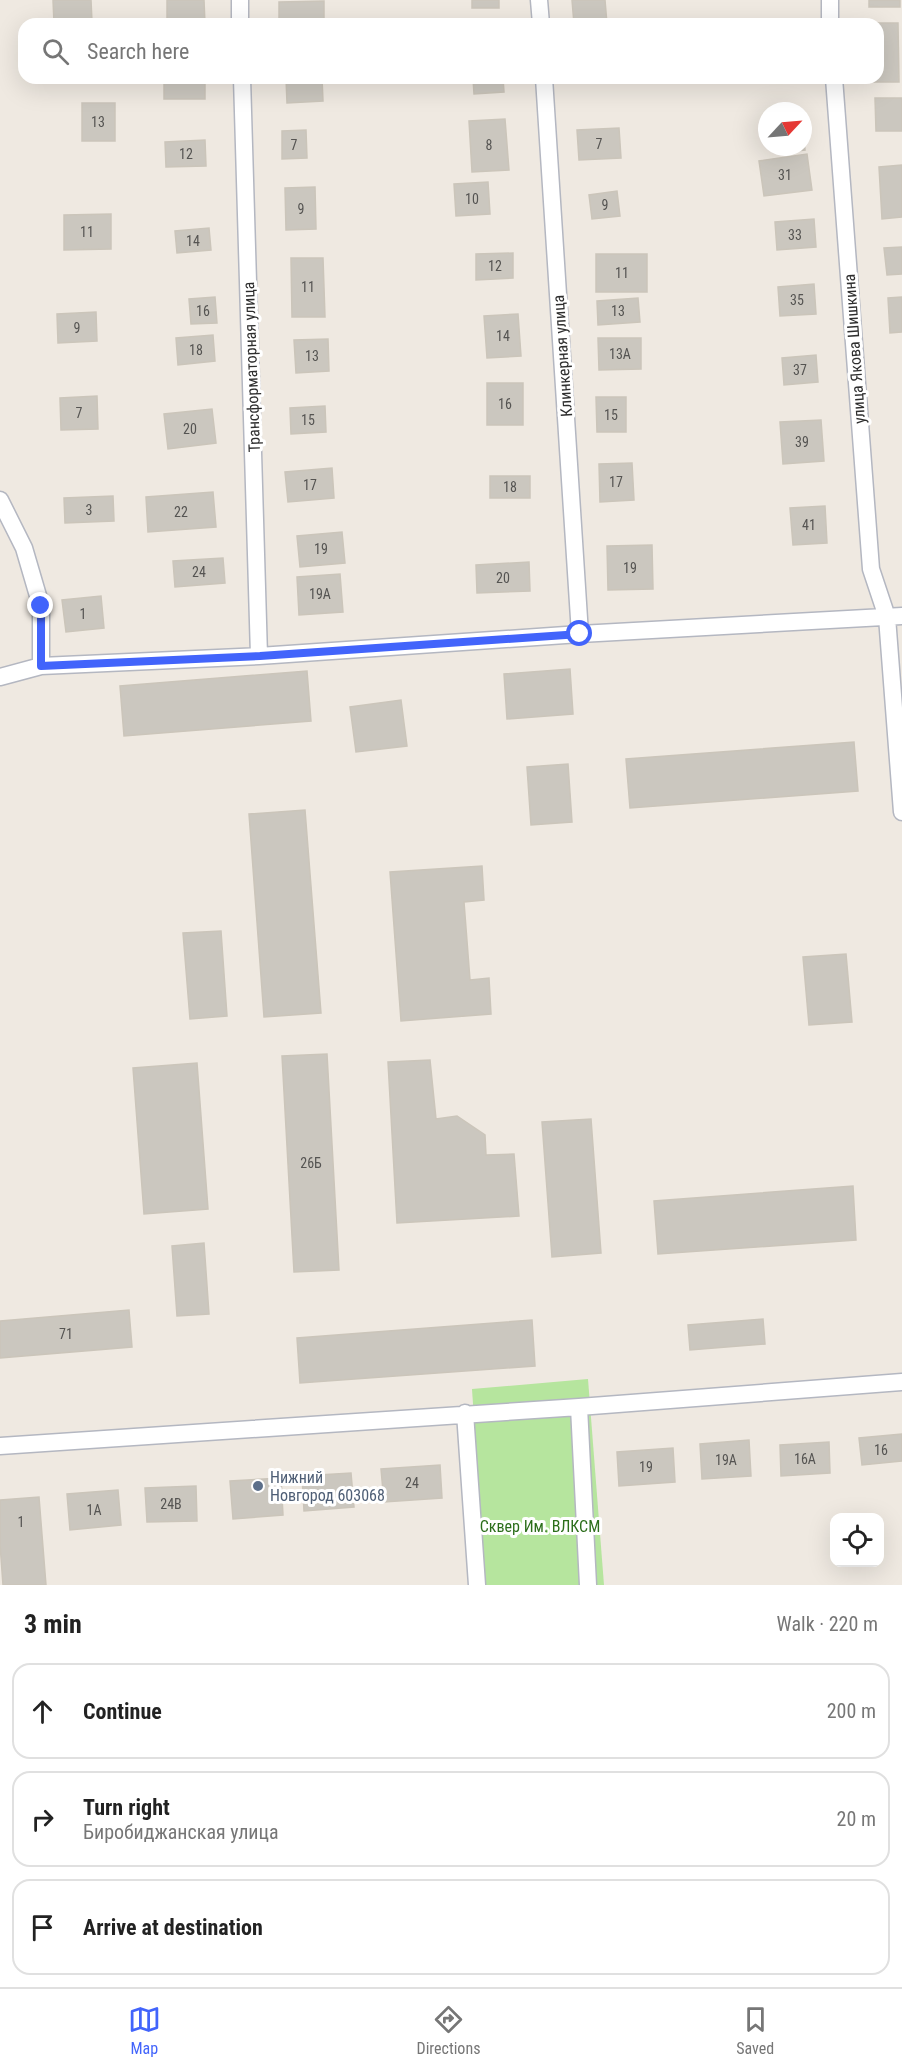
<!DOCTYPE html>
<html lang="en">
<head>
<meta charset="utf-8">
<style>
  :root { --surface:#fff; --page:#f2f2f2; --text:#222; --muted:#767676; --line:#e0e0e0; --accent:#4264fb }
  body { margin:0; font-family:"Roboto Condensed",sans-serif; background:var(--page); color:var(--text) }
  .controls { position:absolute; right:18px; bottom:18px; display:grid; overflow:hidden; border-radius:12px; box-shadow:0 6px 24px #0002 }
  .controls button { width:54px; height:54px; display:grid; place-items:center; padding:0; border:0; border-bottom:2px solid var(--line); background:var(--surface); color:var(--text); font:30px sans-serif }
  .compass { position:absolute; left:758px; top:102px; width:54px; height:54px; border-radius:50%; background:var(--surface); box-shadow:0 6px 24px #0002; rotate:64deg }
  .stop { position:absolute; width:18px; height:18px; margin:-14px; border:4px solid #4264fb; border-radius:50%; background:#fff }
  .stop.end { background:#4264fb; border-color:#fff; box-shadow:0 2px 6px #0008 }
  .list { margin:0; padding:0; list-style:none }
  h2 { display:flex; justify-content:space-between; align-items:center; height:78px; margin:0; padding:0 24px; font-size:26px }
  h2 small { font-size:20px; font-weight:400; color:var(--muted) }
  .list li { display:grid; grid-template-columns:39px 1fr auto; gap:18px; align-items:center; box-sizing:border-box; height:96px; margin:0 12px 12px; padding:0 12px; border:2px solid var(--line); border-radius:18px }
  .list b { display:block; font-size:22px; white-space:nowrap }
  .list p { margin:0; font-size:20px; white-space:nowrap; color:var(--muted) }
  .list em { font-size:20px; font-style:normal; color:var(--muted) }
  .icon { flex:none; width:33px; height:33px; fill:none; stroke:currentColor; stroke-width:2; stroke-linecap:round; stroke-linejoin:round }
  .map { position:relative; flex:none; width:902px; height:1585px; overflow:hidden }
  .search { position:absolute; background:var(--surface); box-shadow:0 6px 24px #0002; left:18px; right:18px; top:18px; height:66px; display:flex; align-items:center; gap:15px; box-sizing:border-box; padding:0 21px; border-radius:18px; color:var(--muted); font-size:22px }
  .sheet { height:402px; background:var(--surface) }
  nav { display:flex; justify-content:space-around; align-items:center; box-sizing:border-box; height:84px; border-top:2px solid var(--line); background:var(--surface); font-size:16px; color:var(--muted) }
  nav a { display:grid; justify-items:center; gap:3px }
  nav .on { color:var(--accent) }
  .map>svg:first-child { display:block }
  .green { fill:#b6e59e }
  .building { fill:#cbc7bf; stroke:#cbc5ba; stroke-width:1.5 }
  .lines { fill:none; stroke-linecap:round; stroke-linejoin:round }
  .street-casing { stroke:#b4b7c1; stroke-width:19 }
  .street { stroke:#fff; stroke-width:16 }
  .route { stroke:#4264fb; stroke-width:8 }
  .service-dot { fill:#5c6f8a; stroke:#fff; stroke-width:2 }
  .labels { text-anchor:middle; stroke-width:6; stroke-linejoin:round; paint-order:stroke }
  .number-label { font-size:14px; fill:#555452 }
  .street-label { font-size:16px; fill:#2e2e2e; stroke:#fff }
  .service-label { font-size:16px; fill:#4e5e75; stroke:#fff; text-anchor:start }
  .park-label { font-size:16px; fill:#2c6e1b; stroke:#fff }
</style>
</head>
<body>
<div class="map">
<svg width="902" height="1585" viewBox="0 0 902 1585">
  <rect width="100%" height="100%" fill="#efe9e1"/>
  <path class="green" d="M588 1379 604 1585H485L472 1389Z"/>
  <path class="building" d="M53 0H91L92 22 54 23Z
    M167 0H204L205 24H167Z
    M472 0H499V8H472Z
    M572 0H605L607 24H574Z
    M869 0H900V7H869Z
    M324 1V24H279V2Z
    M872 23H898L899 82H872V78H878V24Z
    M164 78H205V99H164Z
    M286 78H322L323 101 287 103Z
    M473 78H503L504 92 474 94Z
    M875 98H902V131H876Z
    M82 103H115V141H82Z
    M505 119 509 170 472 172 469 121Z
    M619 128 621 158 579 160 577 130Z
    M803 129 805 150 776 153V147H803Z
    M306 130 307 158 282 159V131Z
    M205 140 206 166 166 167 165 142Z
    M807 154 812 190 764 196 759 161Z
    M902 165V217L882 219 879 167Z
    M488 182 490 214 456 216 454 184Z
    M315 187 316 229 286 230 285 188Z
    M617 191 620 216 592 219 589 195Z
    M111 214V249L64 250V215Z
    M814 219 816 247 777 250 775 222Z
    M209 228 211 250 177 253 175 231Z
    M902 247V274L887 275 884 248Z
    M513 253V278L476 280V254Z
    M596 254H647V292H596Z
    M291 258H323L325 317H292Z
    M814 284 816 314 780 316 778 287Z
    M215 297 217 323 191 324 189 299Z
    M902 297V332L890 333 888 298Z
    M638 298 640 322 598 325 597 301Z
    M96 312 97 341 58 343 57 314Z
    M518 314 521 356 487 358 484 316Z
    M213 335 215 361 178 365 176 338Z
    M598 338H641V369L599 370Z
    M328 339 329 371 296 373 294 340Z
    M816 355 818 382 784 385 782 358Z
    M487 383H523V425H487Z
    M97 396 98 429 61 430 60 398Z
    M596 397H626V432H597Z
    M325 406 326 432 291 434 290 408Z
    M212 409 216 443 168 449 164 414Z
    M821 420 824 461 783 464 780 422Z
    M632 463 634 500 600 502 599 464Z
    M332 468 334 498 288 502 285 472Z
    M490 476H530V498H490Z
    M213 492 216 527 148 532 146 497Z
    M113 496 114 521 65 523 64 498Z
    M825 506 827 543 793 545 790 508Z
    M342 532 345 563 300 567 297 536Z
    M652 545 653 589 608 590 607 546Z
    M223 558 225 583 175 587 173 561Z
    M529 562 530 591 477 593 476 565Z
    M340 574 343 612 299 615 297 577Z
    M101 596 104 628 66 632 62 600Z
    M570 669 573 714 507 719 504 674Z
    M307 671 311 721 124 736 120 686Z
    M401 700 407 746 356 752 350 707Z
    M854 742 858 791 630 808 626 759Z
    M568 764 572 822 531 825 527 767Z
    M305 810 321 1013 264 1017 249 814Z
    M482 866 484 900 464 902 470 980 489 978 491 1014 401 1021 390 872Z
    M221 931 227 1016 190 1019 183 933Z
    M846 954 852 1022 809 1025 803 957Z
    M327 1054 339 1270 294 1272 282 1056Z
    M430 1060 436 1119 457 1116 485 1135 486 1155 514 1154 519 1216 397 1223 388 1062Z
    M197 1063 208 1209 144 1214 133 1068Z
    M591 1119 601 1253 552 1257 542 1122Z
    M853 1186 856 1240 658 1254 654 1201Z
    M204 1243 209 1314 177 1316 172 1246Z
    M129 1310 132 1347 0 1358V1321Z
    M763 1319 765 1344 690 1350 688 1325Z
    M532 1320 535 1366 300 1383 297 1338Z
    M902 1434V1461L862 1465 859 1438Z
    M749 1440 751 1476 702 1479 700 1444Z
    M829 1442 830 1473 781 1476 780 1445Z
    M673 1448 675 1482 619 1486 617 1452Z
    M440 1465 442 1498 384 1502 381 1469Z
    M351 1473 354 1507 304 1511 302 1476Z
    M281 1478 283 1515 233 1519 230 1481Z
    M196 1486 197 1521 147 1522 145 1488Z
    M118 1490 121 1525 70 1530 67 1494Z
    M39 1497 46 1585H3L0 1544V1500Z"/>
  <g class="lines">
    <g class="street-casing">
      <path id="street" d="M240 0V24
        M539 0 541 24
        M830 24V0
        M242 78 259 656
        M544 78 580 634
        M834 78 871 569 887 617 902 812
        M0 500 24 548 41 606V666
        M0 677 41 666 259 656 580 634 902 616
        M579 1407 588 1585
        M465 1413 477 1585
        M0 1446 579 1407 902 1382"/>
    </g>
    <use href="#street" class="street"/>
  </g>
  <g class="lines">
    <path class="route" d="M41 606V666L260 656 580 634"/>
  </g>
  <circle class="service-dot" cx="258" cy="1486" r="6"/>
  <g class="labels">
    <g class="number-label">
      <text x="98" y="127">13</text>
      <text x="599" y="149">7</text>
      <text x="294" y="150">7</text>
      <text x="489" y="150">8</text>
      <text x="186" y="159">12</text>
      <text x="785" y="180">31</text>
      <text x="472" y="204">10</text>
      <text x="605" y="210">9</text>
      <text x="301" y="214">9</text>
      <text x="87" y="237">11</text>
      <text x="795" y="240">33</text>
      <text x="193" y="246">14</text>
      <text x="495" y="271">12</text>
      <text x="622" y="278">11</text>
      <text x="308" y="292">11</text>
      <text x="797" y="305">35</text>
      <text x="203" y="316">16</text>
      <text x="618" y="316">13</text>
      <text x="77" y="333">9</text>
      <text x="503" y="341">14</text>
      <text x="196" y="355">18</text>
      <text x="620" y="359">13А</text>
      <text x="312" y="361">13</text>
      <text x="800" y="375">37</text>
      <text x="505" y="409">16</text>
      <text x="79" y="418">7</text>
      <text x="611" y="420">15</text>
      <text x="308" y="425">15</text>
      <text x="190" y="434">20</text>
      <text x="802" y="447">39</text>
      <text x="616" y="487">17</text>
      <text x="310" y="490">17</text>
      <text x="510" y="492">18</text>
      <text x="89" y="515">3</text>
      <text x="181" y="517">22</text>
      <text x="809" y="530">41</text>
      <text x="321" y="554">19</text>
      <text x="630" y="573">19</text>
      <text x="199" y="577">24</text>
      <text x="503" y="583">20</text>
      <text x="320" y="599">19А</text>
      <text x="83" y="619">1</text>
      <text x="311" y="1168">26Б</text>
      <text x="66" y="1339">71</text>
      <text x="881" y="1455">16</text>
      <text x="805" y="1464">16А</text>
      <text x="726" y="1465">19А</text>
      <text x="646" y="1472">19</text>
      <text x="412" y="1488">24</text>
      <text x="171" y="1509">24В</text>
      <text x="94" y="1515">1А</text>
      <text x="21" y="1527">1</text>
    </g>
    <g class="street-label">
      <text transform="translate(854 349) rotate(-94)" y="6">улица Якова Шишкина</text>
      <text transform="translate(562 356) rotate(-94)" y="6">Клинкерная улица</text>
      <text transform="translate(251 367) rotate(-92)" y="6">Трансформаторная улица</text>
    </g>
    <g class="service-label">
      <text x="270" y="1483">Нижний<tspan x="270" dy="18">Новгород 603068</tspan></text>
    </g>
    <g class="park-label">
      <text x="540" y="1532">Сквер Им. ВЛКСМ</text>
    </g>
  </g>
</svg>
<div class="controls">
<button><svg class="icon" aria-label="locate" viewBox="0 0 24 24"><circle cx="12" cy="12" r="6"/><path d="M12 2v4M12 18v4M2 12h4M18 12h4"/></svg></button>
</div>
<svg class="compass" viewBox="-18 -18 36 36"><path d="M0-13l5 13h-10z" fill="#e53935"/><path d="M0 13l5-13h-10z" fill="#767676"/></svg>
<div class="stop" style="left:580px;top:634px"></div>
<div class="stop end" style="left:41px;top:606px"></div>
<div class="search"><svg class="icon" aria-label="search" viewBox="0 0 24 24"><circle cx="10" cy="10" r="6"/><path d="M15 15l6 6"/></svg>Search here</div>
</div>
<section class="sheet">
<h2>3 min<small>Walk · 220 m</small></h2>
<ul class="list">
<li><svg class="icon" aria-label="ahead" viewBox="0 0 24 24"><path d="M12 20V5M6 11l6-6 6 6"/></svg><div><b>Continue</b></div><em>200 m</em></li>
<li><svg class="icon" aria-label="right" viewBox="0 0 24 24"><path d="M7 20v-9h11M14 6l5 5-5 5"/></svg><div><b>Turn right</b><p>Биробиджанская улица</p></div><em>20 m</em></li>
<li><svg class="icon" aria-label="arrive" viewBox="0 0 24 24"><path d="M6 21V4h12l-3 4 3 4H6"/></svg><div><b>Arrive at destination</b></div></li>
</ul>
</section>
<nav>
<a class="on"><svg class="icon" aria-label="map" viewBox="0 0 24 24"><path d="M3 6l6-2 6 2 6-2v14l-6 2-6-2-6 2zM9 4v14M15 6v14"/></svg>Map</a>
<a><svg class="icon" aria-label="directions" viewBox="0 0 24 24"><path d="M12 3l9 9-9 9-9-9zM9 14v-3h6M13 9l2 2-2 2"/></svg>Directions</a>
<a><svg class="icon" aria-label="saved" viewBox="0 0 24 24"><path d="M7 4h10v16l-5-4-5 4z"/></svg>Saved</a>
</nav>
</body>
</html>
